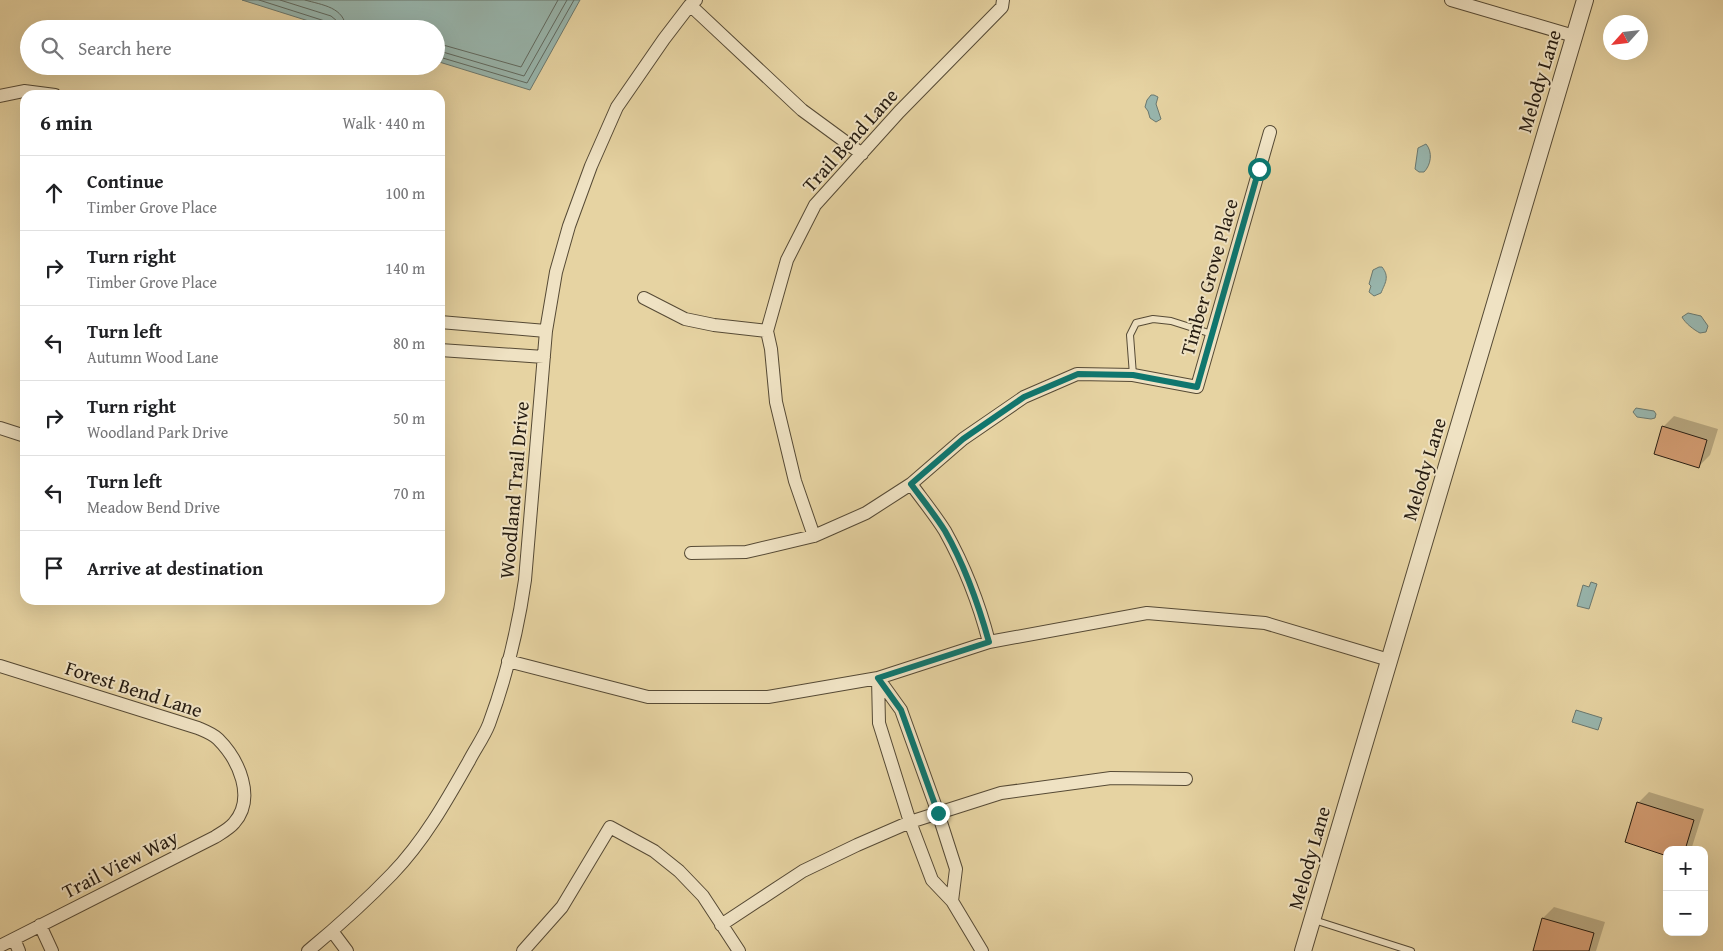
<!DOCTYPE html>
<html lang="en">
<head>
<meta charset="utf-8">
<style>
  :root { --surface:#fff; --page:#f2f2f2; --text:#202124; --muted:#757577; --line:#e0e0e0 }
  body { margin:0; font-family:"Gentium Book Plus",serif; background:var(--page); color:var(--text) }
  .controls { position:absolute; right:15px; bottom:15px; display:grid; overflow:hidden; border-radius:10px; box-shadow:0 5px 20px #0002 }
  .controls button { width:45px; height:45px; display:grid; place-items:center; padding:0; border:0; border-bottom:1px solid var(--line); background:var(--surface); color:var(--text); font:25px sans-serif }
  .compass { position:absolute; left:1603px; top:15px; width:45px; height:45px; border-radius:50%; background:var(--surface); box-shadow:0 5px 20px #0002; rotate:243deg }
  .stop { position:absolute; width:15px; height:15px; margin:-11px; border:4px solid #0f766e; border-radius:50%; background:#fff }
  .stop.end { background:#0f766e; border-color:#fff; box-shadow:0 1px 5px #0008 }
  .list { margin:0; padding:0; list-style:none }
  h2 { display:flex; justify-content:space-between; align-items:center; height:65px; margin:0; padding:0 20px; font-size:21px }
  h2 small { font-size:16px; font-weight:400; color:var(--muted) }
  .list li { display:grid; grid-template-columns:32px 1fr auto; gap:15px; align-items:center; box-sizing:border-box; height:75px; padding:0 20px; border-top:1px solid var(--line) }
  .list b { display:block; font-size:19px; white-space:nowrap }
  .list p { margin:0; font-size:16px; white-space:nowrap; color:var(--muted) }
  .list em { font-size:16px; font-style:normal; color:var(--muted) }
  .icon { flex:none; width:28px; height:28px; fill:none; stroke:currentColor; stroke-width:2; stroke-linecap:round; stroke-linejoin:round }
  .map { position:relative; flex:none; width:1723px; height:951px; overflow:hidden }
  .search { position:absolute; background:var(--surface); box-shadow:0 5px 20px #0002; left:20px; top:20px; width:425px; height:55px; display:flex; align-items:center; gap:12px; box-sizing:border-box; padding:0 18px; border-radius:28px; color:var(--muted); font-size:19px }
  .panel { position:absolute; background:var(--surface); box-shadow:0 5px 20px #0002; left:20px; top:90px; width:425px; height:515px; border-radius:15px }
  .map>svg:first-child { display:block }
  .water { fill:#98b6ae; stroke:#6a786f }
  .shadow { fill:#0003 }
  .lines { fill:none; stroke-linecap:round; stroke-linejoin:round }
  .shore { stroke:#5f6960; stroke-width:1 }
  .building { fill:#d49d73; stroke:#261c11 }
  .service-casing { stroke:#564a35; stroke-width:8 }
  .minor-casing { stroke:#564a35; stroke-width:14 }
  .tertiary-casing { stroke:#564a35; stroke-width:18 }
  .service { stroke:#efe2c3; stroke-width:6 }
  .minor { stroke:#efe2c3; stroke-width:12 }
  .tertiary { stroke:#efe2c3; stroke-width:16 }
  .route { stroke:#0f766e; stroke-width:6 }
  .labels { text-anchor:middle; stroke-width:4; stroke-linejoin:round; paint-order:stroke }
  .street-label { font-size:20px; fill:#261c11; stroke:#efe2c3 }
</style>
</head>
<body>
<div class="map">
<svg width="1723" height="951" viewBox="0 0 1723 951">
  <rect width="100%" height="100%" fill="#e6d3a2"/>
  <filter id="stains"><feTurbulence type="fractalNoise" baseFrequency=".004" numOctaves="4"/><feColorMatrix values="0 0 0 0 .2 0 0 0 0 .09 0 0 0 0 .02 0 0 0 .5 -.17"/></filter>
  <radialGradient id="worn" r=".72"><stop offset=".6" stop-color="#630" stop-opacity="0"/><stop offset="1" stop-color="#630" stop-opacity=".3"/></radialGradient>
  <path class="water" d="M242 0H580L530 90 436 61V29H334Z
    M1151 95H1154L1158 97 1156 104 1161 119 1156 122 1150 118 1148 111 1145 107 1147 100Z
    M1426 144C1433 152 1431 165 1424 172H1419L1415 169 1418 148Z
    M1379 267H1382C1390 277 1385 283 1381 293L1374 296 1369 292 1371 286 1369 284 1373 270Z
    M1688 313 1701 316 1708 326 1706 332 1700 333C1694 330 1685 323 1682 317Z
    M1636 408 1654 411 1656 414 1655 418 1651 419 1637 417 1633 412Z
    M1591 582 1597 584 1589 609 1577 606 1583 585 1589 587Z
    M1576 710 1602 718 1598 730 1572 722Z"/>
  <path class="shadow" d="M1674 416 1718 429 1710 455 1699 466 1663 427Z
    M1649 792 1704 809 1691 850H1667L1638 803Z
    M1554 907 1605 922 1596 951H1539L1534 950 1543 918Z"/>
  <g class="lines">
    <path class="shore" d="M259 0 328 22 331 24 332 29
      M280 0 331 16 337 21 338 29
      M305 0C322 5 345 7 346 29
      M436 43 521 67 558 0
      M436 50 524 76 567 0
      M436 56 527 83 574 0"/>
  </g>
  <path class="building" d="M1662 426 1707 440 1699 468 1654 454Z
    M1637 802 1694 820 1685 850H1667V856L1625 842Z
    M1542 918 1594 933 1589 951H1533Z"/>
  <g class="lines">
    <g class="service-casing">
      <path id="service" d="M1133 375 1130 335 1136 323 1153 319 1171 321 1212 334
        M1314 920 1411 951"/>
    </g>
    <g class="minor-casing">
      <path id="minor" d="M1451 0 1574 36
        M690 5 802 110 862 154
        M0 96 24 91 55 95
        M644 298 685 319 714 325 767 331
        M440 322 546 331
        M440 350 544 357
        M0 428 25 436
        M911 484C922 499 935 515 945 531 965 567 979 603 989 642
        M814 536 795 481 776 402 771 349 767 331 787 260 815 205 899 112 1002 7 1003 0
        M691 553 746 552 814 536 866 513 911 484 963 439 1024 397 1077 374 1133 375 1197 387 1270 132
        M508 661 648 697H768L878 678 989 642 1147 613 1265 623 1389 660
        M0 666 198 728C205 731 213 734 218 739 239 760 256 798 234 823 229 829 221 833 215 837L0 946
        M878 678 879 723 910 822 932 880 952 901 982 951
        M878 678 901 710 938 813 956 869 952 901
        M40 925 52 951
        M721 925 803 871 857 845 910 822 1001 793 1111 778 1186 779
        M332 931 347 951
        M14 939 19 951
        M308 951C337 927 366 901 392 874 424 841 447 800 469 761 475 749 484 737 489 724 506 678 518 629 525 580L546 331 556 272 569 226 591 166 617 107 664 39 690 5 696 0
        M523 951 562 907 610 827 654 851 679 871 703 896 739 951"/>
    </g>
    <g class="tertiary-casing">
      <path id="tertiary" d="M1303 951 1585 0"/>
    </g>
    <use href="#service" class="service"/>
    <use href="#minor" class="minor"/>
    <use href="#tertiary" class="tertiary"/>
  </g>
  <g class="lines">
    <path class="route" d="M938 813 901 710 878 678 989 642C978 603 965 566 945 531 935 515 922 499 911 484L963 439 1024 397 1078 374 1133 375 1197 387 1259 169"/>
  </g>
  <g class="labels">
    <g class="street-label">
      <text transform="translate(1539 81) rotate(-73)" y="7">Melody Lane</text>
      <text transform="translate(850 140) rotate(-48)" y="7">Trail Bend Lane</text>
      <text transform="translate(1209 277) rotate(-74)" y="7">Timber Grove Place</text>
      <text transform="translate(1424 469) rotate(-73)" y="7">Melody Lane</text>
      <text transform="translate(514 490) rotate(-85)" y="7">Woodland Trail Drive</text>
      <text transform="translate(134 689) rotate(18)" y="7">Forest Bend Lane</text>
      <text transform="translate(1309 858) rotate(-74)" y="7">Melody Lane</text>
      <text transform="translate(120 864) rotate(-27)" y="7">Trail View Way</text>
    </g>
  </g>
  <rect width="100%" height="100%" filter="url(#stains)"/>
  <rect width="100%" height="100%" fill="url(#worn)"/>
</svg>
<div class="controls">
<button>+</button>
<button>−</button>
</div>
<svg class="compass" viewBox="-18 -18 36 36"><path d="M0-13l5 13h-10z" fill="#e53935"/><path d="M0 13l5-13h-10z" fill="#757577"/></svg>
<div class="stop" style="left:1259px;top:169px"></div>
<div class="stop end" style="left:938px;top:813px"></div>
<div class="search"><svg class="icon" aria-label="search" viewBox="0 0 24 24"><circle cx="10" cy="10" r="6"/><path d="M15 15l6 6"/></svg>Search here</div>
<section class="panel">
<h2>6 min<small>Walk · 440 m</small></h2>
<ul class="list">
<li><svg class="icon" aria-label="ahead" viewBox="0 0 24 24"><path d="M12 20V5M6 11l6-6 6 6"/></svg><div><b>Continue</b><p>Timber Grove Place</p></div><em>100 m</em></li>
<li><svg class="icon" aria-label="right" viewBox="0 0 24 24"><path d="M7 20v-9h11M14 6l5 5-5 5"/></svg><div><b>Turn right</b><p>Timber Grove Place</p></div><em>140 m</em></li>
<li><svg class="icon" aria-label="left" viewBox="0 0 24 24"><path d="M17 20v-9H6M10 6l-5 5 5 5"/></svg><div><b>Turn left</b><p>Autumn Wood Lane</p></div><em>80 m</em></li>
<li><svg class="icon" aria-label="right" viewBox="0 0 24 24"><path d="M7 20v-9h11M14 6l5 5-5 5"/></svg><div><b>Turn right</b><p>Woodland Park Drive</p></div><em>50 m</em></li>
<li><svg class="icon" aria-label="left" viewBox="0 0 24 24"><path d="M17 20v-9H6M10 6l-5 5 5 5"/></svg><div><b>Turn left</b><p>Meadow Bend Drive</p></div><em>70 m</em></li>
<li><svg class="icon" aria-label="arrive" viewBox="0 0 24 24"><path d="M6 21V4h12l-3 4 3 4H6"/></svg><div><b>Arrive at destination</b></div></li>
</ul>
</section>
</div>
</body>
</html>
